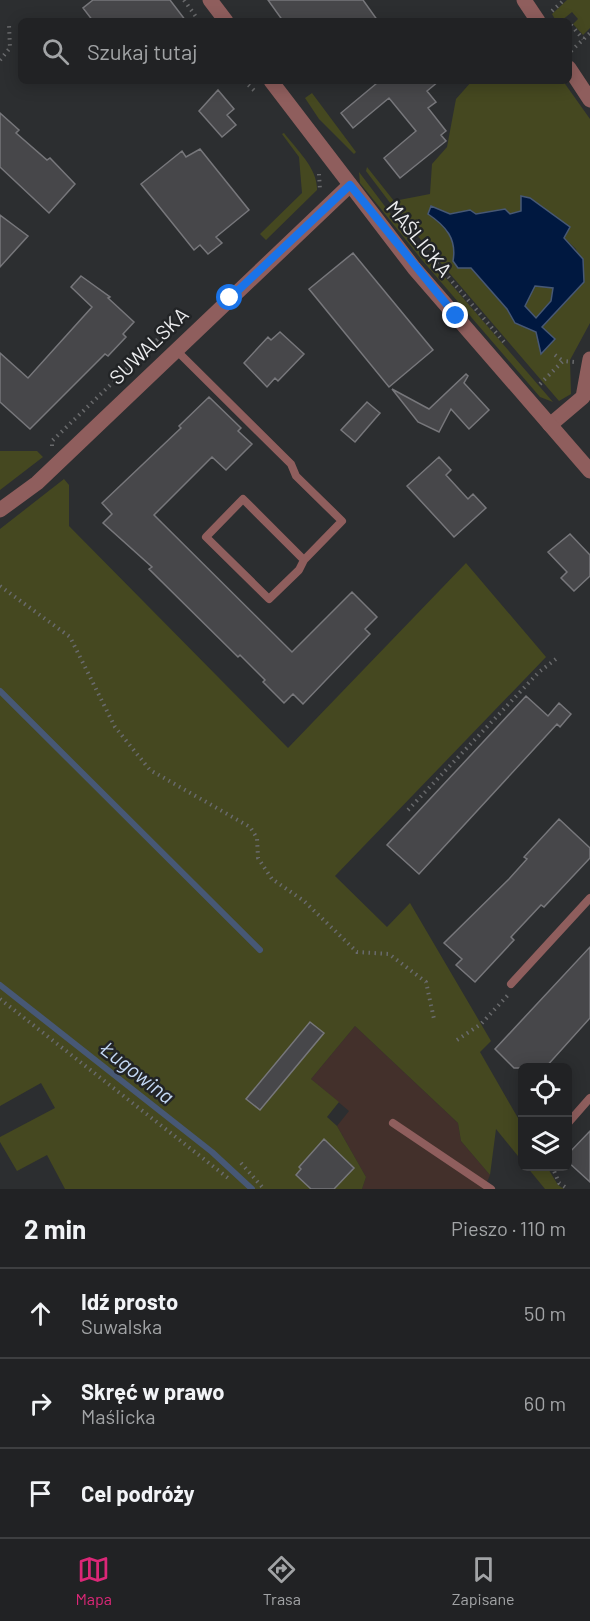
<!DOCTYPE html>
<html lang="pl">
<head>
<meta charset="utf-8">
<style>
  :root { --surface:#212224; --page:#292a2c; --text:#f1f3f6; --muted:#a2a4a6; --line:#3e3f41; --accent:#db2777 }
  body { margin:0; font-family:Barlow,sans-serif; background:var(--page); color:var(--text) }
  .controls { position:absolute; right:18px; bottom:18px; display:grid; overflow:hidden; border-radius:9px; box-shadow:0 3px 15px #0003 }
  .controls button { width:54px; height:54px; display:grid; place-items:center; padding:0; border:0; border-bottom:2px solid var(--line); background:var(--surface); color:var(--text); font:30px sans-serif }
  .stop { position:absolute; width:18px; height:18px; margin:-14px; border:4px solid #1a73e8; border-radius:50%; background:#fff }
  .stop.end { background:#1a73e8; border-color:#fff; box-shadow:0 2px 6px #0008 }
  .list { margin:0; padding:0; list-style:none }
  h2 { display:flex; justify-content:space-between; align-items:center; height:78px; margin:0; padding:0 24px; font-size:26px }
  h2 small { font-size:20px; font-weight:400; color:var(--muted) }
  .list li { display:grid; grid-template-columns:39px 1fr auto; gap:18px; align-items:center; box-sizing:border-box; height:90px; padding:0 24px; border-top:2px solid var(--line) }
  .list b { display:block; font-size:22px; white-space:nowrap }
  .list p { margin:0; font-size:20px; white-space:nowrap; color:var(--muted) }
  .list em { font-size:20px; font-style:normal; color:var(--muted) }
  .icon { flex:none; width:33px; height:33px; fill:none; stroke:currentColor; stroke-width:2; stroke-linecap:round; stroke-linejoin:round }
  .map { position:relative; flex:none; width:590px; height:1189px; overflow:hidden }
  .search { position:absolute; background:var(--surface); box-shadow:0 3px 15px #0003; left:18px; right:18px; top:18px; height:66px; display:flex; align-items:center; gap:15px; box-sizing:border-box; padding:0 21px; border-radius:9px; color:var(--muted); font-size:22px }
  .sheet { height:348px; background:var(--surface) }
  nav { display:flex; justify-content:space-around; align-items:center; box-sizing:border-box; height:84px; border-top:2px solid var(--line); background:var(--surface); font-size:16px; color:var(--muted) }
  nav a { display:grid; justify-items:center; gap:3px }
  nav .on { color:var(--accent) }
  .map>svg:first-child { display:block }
  .commercial { fill:#43302b }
  .green { fill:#454820; fill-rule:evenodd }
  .water { fill:#001840; stroke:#475875; stroke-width:1.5; fill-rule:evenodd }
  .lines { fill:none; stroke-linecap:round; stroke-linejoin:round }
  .stream { stroke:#475875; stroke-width:6 }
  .building { fill:#47474a; stroke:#77777b; stroke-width:1.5 }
  .path { stroke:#696a6c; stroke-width:4; stroke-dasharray:1.5 4.5; stroke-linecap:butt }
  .service { stroke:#8f5e5d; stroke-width:8 }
  .minor { stroke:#8f5e5d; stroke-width:15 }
  .tertiary { stroke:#8f5e5d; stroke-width:15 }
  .route { stroke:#1a73e8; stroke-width:8 }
  .labels { text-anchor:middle; stroke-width:5; stroke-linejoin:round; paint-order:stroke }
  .street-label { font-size:20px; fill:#edeef0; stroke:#222426 }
  .water-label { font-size:21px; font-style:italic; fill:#c4d9f5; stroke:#222426 }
</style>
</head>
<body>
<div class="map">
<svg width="590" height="1189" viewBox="0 0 590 1189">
  <rect width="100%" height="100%" fill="#2c2e30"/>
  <path class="commercial" d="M355 1026 458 1123 461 1141 490 1175 484 1189H362L366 1177 337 1126 349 1111 311 1079Z"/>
  <path class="green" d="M567 0H590V28L583 35 573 24 578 19 572 12 561 21H556L552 14Z
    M472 81H563L590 119V323L570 360 571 394 559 401 397 212 366 171 367 167 394 201 430 194 432 164 447 147 456 99ZM521 197 576 249 584 282 542 327 539 341 536 332 515 323 507 309 471 268H458L453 261 455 249 445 225 450 214 470 210 475 214 504 209 510 214 521 211Z
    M312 93 356 152 354 154 319 119 305 98Z
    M284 133C297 150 318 169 317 190L266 240 260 234 302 193 299 157 282 134Z
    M359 172 393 217 553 402 540 397 422 260 360 183Z
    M535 286 553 288 551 301 536 318 525 306Z
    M0 451H37L43 457 0 490Z
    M64 479 69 485V526L288 748 466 563 546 657 335 876 387 927 410 903 491 1041 480 1052 522 1125V1161L496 1129 490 1175 461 1141 458 1123 355 1026 311 1079 339 1102 327 1117 337 1126 366 1177 362 1189H334L354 1168 349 1162 324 1189V1140L299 1166 311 1189H65L47 1155 17 1171 0 1142V1137L55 1108 41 1083 0 1106V529Z
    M527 1167H547L558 1185 564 1189H545Z"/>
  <path class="water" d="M521 196 530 198 570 227 564 238 583 259 584 282 542 327 555 339 541 354 536 332 515 323 507 309 471 268H458L453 261C457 239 446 226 428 214L431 206 450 214 470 210 476 214 505 209 510 214 521 211ZM535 286 553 288 551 301 536 318 525 306Z"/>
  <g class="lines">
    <path class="stream" d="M0 691 260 950
      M0 985 212 1152 252 1189"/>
  </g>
  <path class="building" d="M93 0H170L186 21H93L83 8Z
    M268 0H363L378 21H283Z
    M375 81H439L427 91 436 102 428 108 446 131 441 135 446 141 400 178 384 158 416 131 389 98 353 128 341 113 377 83Z
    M218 90 234 109 227 115 236 125 222 137 199 111Z
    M0 113 19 130 16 133 47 160 50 158 75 184 49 213 0 167Z
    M200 149 249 210 216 237 222 243 208 254 200 245 194 250 141 184 182 151 186 157Z
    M0 215 28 236 0 267Z
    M353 253 433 350 389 387 309 289Z
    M81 276 110 297 108 298 134 322 123 334 126 337 108 356 105 354 30 429 0 402V353L28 378 92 307 71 287Z
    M280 332 304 354 278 381 275 378 267 387 244 363 268 337 271 340Z
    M466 374 468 376 464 383 489 410 469 429 451 409 439 432 418 422 392 389 429 409Z
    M209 397 241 428 238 431 252 444 226 470 212 457 154 515 292 652 352 592 377 617 365 629 370 634 303 704 293 694 284 703 263 682 265 680 240 655 238 657 149 569 152 567 103 523 112 514 102 503 181 428 179 426Z
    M367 402 380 413 355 442 341 430Z
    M439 457 451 470 446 475 468 499 473 494 486 508 454 537 407 486Z
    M570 534 590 555V576L574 591 561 578 567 572 548 552Z
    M526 696 548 716 559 703 571 714 560 727 557 724 419 874 387 845Z
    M559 819 590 848V858L544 907 541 905 511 937 514 940 475 982 456 965 462 959 444 943 509 879 527 859 524 857Z
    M590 947V1018L545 1068H514L495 1049Z
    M310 1022 324 1033 260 1110 246 1099Z
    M590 1131V1182L567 1161V1155Z
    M324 1139 354 1168 334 1189H311L296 1175 301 1169 299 1167Z"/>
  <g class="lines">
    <path class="path" d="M184 0 199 21
      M552 11 564 0
      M571 25 583 39
      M571 51 590 33
      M0 60 10 48 9 25
      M244 81 257 93
      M319 174 320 190
      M421 245 504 342
      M555 355 563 361
      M540 384 563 361 574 362
      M52 446V441L158 339H163
      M0 586 70 637 115 727 150 770 250 827 257 838 258 858 272 879 304 901 357 952 389 954 426 982 434 1019
      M408 810 539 672 556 659
      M0 999 228 1178
      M457 1040 481 1024 508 995
      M241 1163 264 1189
      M552 1166 559 1183 568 1189"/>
    <path class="service" d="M176 350 291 464 296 476 342 521 304 560 243 499 206 537 269 599 299 570 304 560
      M511 984 590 898
      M393 1123 491 1189
      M568 1123 590 1098"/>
    <path class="minor" d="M524 0 538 21
      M569 68 590 100
      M550 425 583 397 590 359
      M0 510 37 483 350 185"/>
    <path class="tertiary" d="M210 0 226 21
      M271 81 414 268 590 471"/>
  </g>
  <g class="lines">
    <path class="route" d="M230 298 350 185 456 316"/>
  </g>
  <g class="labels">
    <g class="street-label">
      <text transform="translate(419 239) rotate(51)" y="7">MAŚLICKA</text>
      <text transform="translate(149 346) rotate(-44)" y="7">SUWALSKA</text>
    </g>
    <g class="water-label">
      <text transform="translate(137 1073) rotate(38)" y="7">Ługowina</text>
    </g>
  </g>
</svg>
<div class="controls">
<button><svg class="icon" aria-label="locate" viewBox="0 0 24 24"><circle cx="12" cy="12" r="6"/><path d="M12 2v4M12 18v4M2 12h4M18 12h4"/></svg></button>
<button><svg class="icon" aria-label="layers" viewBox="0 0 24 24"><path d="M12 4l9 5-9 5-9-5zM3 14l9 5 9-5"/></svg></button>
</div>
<div class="stop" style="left:230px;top:298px"></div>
<div class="stop end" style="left:456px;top:316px"></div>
<div class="search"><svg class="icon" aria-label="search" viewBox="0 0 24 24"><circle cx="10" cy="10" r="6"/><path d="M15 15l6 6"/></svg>Szukaj tutaj</div>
</div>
<section class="sheet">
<h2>2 min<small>Pieszo · 110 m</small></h2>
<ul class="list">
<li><svg class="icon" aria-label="ahead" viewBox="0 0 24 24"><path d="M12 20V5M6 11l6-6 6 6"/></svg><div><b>Idź prosto</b><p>Suwalska</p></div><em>50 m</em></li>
<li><svg class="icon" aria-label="right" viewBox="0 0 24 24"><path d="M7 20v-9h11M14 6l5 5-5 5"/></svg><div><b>Skręć w prawo</b><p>Maślicka</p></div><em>60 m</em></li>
<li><svg class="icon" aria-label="arrive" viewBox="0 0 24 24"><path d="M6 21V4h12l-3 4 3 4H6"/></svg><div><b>Cel podróży</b></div></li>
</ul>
</section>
<nav>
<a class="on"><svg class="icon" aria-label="map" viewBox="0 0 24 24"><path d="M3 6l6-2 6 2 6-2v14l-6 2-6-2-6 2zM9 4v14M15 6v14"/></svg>Mapa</a>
<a><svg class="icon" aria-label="directions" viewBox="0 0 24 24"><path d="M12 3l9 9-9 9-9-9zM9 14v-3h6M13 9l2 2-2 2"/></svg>Trasa</a>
<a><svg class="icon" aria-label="saved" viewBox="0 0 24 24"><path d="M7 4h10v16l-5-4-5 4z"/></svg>Zapisane</a>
</nav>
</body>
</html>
